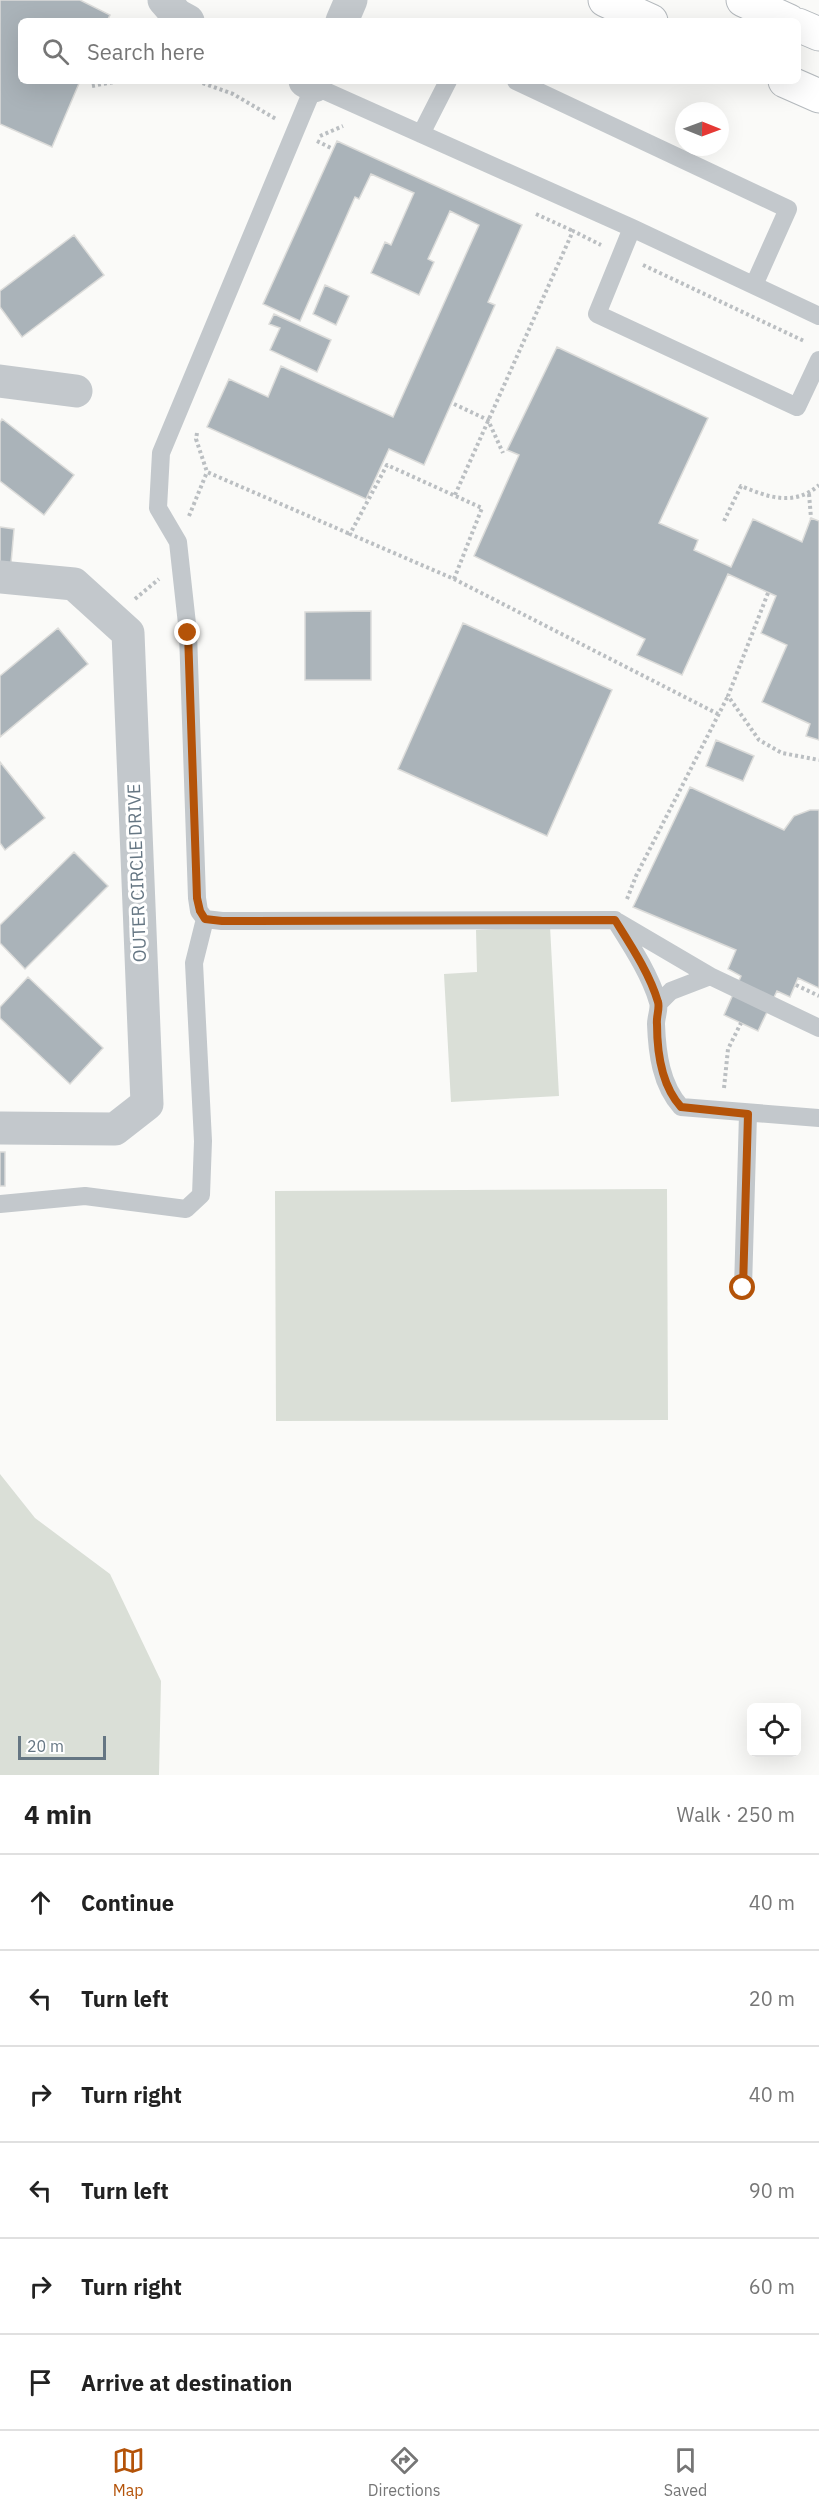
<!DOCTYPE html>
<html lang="en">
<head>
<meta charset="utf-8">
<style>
  :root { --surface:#fff; --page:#f2f2f2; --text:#222; --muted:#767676; --line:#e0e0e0; --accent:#b45309 }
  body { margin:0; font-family:"IBM Plex Sans",sans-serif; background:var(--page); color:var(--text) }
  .controls { position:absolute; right:18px; bottom:18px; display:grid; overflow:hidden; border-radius:9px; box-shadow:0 6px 24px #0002 }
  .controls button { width:54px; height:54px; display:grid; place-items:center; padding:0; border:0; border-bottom:2px solid var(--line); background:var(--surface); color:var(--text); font:30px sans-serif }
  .compass { position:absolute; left:675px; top:102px; width:54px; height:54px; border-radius:50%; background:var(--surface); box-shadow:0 6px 24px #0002; rotate:91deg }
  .scale { position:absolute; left:18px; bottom:15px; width:88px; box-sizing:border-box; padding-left:6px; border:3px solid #657683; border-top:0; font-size:16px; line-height:21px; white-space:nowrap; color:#657683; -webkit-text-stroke:4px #fff; paint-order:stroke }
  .stop { position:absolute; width:18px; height:18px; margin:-14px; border:4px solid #b45309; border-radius:50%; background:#fff }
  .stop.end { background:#b45309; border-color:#fff; box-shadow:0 2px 6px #0008 }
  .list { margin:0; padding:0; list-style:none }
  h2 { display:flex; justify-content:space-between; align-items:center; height:78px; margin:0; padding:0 24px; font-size:26px }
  h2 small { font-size:20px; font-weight:400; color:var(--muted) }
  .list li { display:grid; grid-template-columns:39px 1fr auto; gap:18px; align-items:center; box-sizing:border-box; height:96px; padding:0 24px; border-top:2px solid var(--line) }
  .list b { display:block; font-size:22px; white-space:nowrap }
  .list em { font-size:20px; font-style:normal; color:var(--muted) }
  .icon { flex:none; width:33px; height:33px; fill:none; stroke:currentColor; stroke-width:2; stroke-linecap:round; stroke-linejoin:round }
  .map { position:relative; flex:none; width:819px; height:1775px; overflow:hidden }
  .search { position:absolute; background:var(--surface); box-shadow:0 6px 24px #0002; left:18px; right:18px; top:18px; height:66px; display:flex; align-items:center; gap:15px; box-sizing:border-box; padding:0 21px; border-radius:9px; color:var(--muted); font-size:22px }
  .sheet { height:654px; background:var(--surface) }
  nav { display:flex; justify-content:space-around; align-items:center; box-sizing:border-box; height:84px; border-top:2px solid var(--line); background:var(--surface); font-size:16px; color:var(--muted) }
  nav a { display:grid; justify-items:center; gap:3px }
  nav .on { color:var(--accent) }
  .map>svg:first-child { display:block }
  .green { fill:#dadfd7 }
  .building { fill:#aab3b9; stroke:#dcdcda; stroke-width:1.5 }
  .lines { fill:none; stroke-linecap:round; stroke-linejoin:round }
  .primary-casing { stroke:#b5babe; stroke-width:35 }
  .path { stroke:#bbbfc2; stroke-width:4; stroke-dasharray:3 3; stroke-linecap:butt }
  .service { stroke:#c3c8cc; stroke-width:18 }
  .minor { stroke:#c3c8cc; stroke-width:33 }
  .primary { stroke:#fff; stroke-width:33 }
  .route { stroke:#b45309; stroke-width:8 }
  .labels { text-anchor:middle; stroke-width:6; stroke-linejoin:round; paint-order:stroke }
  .street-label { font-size:18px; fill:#657683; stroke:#fff }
</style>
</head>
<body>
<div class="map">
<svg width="819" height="1775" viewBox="0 0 819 1775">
  <rect width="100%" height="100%" fill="#fafaf8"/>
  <path class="green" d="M550 926 559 1096 451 1102 444 974 477 972 476 930Z
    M667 1189 668 1420 276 1421 275 1191Z
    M0 1474 35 1518 110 1574 161 1681 159 1775H0Z"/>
  <path class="building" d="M0 0H80L110 15 107 21H21V81H80L52 147 0 124Z
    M337 141 522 225 488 302 495 305 424 465 389 449 366 499 207 427 229 379 268 397 281 366 393 417 479 225 450 211 428 259 434 262 419 295 371 273 385 242 391 245 414 193 371 174 359 199 355 197 300 321 263 304Z
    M74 235 104 275 22 337 0 307V291Z
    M325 285 349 296 336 325 313 314Z
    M274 314 331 340 317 372 270 350 280 328 269 324Z
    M557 347 708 418 659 523 698 540 694 550 731 567 753 519 802 542 811 518 819 521V740L806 736 810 724 762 702 787 645 761 633 776 596 728 574 682 675 637 655 645 639 474 556 519 455 507 450Z
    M2 419 74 475 44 515 0 481V423Z
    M0 527 14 529 11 563 0 562Z
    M371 611V680H305V612Z
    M463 623 612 690 547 836 398 769Z
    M58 628 88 664 0 737V676Z
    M716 740 754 756 743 781 706 766Z
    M0 762 45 818 5 850 0 843Z
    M690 787 784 830 794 816 810 810H819V988L798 978 790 997 777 991 758 1031 724 1015 741 976 728 969 736 950 633 907Z
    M74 852 108 886 25 969 0 943V925Z
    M28 977 103 1048 70 1084 0 1018V1007Z
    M0 1152H5V1186H0Z"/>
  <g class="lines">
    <g class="primary-casing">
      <path id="primary" d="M605 0 651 21
        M743 0 789 21
        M798 25 819 34
        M785 81 819 96"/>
    </g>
    <path class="path" d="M197 81 233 94 276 119
      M92 86 119 81
      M320 136 343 126
      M317 141 331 148
      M536 214 573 231
      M643 265 804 341
      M454 404 488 420 503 453
      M197 433 196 439 207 472 350 534
      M809 494 811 518
      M455 495 573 231 601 245
      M189 516 207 472
      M724 521 741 486C768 497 794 507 819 485
      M454 579 482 508 387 465 350 534 454 579 718 714
      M768 593 728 696 759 740 782 753 819 760
      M135 599 159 579
      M627 899 636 876 728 696
      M796 985 819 996
      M724 1088 728 1049 741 1023"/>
    <path class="service" d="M516 81 788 209 754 285
      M421 134 448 81
      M632 228 597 314 797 407 819 360
      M819 316 632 228 314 86 161 453 158 508 178 542 188 633 197 898 199 911 205 919 222 921 615 920C630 944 650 974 658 1002 660 1008 656 1017 656 1024 657 1053 661 1085 681 1107L819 1118
      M618 922 710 976
      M659 1003 671 991 710 976 819 1028
      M0 1204 85 1196 186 1209 201 1195 203 1141 194 963 205 919
      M743 1288 748 1114"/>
    <path class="minor" d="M164 0 177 15 188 21
      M342 21 351 0
      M305 81 314 86 316 81
      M0 381 76 391
      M0 577 74 584 128 633 147 1104 115 1129 0 1128"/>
    <use href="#primary" class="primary"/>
  </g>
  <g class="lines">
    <path class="route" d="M188 633 197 898 200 911 205 919 222 921 615 920C630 944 650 974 658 1002 660 1008 656 1017 657 1024 657 1053 661 1085 681 1107L748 1114 743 1288"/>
  </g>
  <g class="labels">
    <g class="street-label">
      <text transform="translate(137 873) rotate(-92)" y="6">OUTER CIRCLE DRIVE</text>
    </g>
  </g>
</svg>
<div class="controls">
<button><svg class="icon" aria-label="locate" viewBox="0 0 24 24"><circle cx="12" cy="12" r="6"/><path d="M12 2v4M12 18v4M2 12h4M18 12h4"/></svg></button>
</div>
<svg class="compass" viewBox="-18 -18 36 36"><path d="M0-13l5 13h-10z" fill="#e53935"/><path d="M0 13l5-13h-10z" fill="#767676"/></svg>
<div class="scale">20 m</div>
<div class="stop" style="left:743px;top:1288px"></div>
<div class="stop end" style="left:188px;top:633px"></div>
<div class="search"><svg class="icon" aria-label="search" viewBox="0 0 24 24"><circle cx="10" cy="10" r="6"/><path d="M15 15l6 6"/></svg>Search here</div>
</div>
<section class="sheet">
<h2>4 min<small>Walk · 250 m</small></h2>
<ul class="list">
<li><svg class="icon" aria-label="ahead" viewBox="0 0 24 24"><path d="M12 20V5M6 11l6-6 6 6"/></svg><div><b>Continue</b></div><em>40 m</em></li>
<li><svg class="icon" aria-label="left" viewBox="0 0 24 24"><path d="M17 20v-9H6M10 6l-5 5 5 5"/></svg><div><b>Turn left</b></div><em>20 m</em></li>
<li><svg class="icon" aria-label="right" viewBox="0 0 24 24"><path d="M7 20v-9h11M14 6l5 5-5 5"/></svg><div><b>Turn right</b></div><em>40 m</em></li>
<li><svg class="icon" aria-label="left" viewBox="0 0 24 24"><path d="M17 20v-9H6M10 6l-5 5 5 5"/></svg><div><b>Turn left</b></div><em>90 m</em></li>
<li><svg class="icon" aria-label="right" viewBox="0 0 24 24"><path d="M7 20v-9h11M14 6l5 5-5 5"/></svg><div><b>Turn right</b></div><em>60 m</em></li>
<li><svg class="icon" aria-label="arrive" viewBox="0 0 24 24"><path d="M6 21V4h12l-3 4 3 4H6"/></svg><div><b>Arrive at destination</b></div></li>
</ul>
</section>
<nav>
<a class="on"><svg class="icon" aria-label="map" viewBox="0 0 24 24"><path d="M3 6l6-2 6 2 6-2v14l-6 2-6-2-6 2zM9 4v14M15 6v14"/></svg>Map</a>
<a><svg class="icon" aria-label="directions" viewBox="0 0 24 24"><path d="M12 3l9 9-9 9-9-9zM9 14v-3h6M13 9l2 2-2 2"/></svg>Directions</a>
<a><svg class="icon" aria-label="saved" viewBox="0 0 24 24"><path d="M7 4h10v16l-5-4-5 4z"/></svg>Saved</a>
</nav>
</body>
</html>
